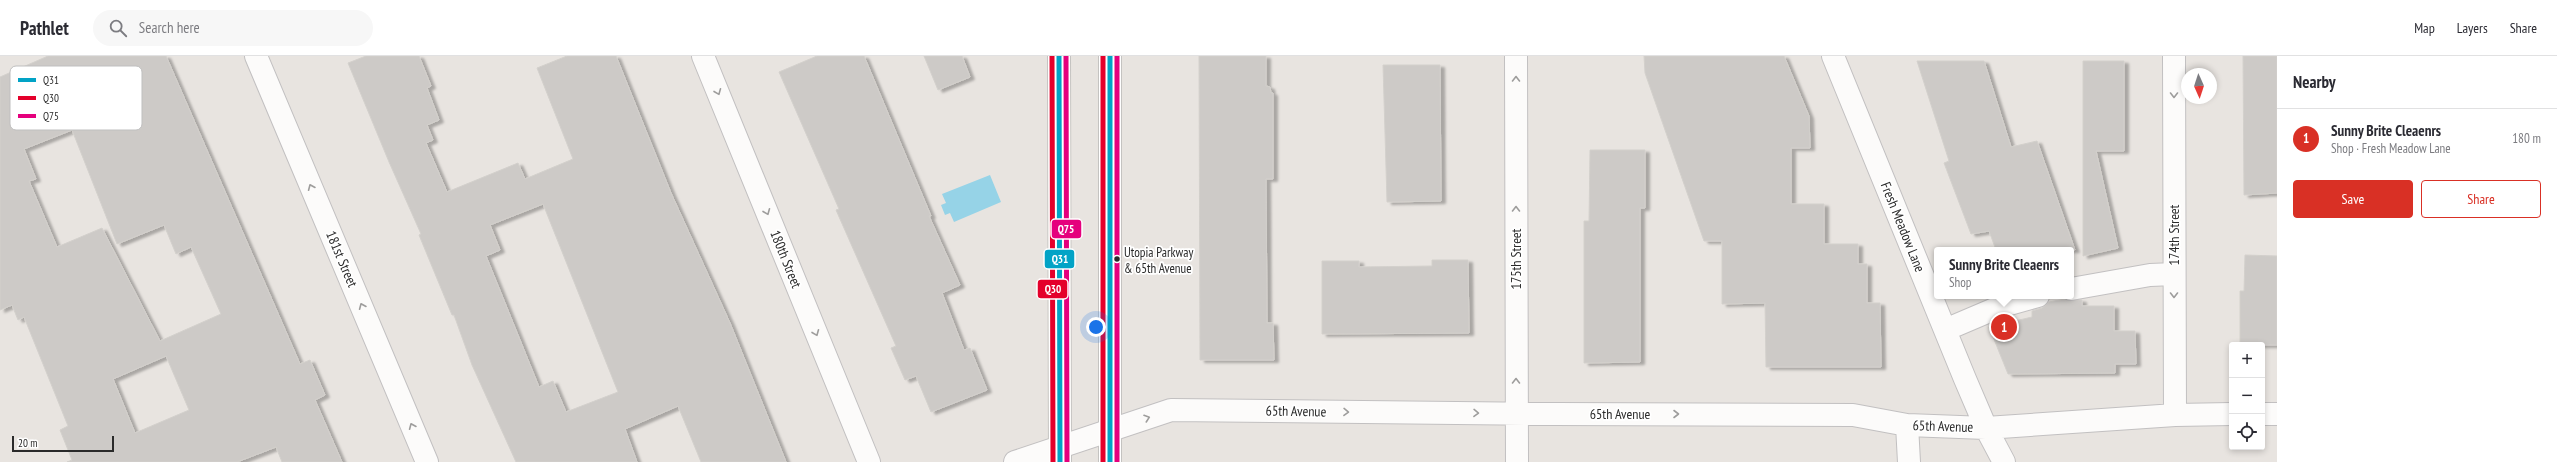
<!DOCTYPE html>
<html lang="en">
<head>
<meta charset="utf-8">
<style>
  :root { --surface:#fff; --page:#f7f7f7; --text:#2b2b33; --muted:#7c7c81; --line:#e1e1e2; --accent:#d93025 }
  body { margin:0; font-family:"PT Sans Narrow",sans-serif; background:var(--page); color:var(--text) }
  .controls { position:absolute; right:12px; bottom:12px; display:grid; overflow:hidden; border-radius:4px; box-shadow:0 2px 6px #0003 }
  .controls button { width:36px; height:36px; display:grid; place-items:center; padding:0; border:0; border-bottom:1px solid var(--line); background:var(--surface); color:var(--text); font:20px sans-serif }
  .compass { position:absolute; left:2181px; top:12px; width:36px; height:36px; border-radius:50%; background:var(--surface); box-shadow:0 2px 6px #0003; rotate:177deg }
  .scale { position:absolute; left:12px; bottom:10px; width:102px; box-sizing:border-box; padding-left:4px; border:2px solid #2a2a2a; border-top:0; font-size:11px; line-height:14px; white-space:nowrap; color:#2a2a2a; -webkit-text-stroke:3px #fff; paint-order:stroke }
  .you { position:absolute; left:1096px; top:271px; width:14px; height:14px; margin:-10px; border:3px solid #fff; border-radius:50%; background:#1a73e8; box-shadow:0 0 0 6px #1a73e833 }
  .badge { display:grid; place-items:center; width:26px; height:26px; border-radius:50%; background:var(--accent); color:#fff; font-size:13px; font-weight:700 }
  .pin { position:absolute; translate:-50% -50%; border:2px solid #fff; box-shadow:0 1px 4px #0006 }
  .popup { position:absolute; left:1934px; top:191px; width:140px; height:52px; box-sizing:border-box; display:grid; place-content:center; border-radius:4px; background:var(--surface); filter:drop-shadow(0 1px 3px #0005); font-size:13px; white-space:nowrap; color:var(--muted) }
  .popup b { font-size:15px; color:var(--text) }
  .popup::after { content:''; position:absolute; left:50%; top:100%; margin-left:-8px; border:8px solid transparent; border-top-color:var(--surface) }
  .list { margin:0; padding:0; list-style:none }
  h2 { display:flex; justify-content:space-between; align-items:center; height:52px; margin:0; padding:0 16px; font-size:17px }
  h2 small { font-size:13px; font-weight:400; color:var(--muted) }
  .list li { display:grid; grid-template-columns:26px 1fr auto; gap:12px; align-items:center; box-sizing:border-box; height:60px; padding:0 16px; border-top:1px solid var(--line) }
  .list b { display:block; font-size:15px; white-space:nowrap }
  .list p { margin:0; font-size:13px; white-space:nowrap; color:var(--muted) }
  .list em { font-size:13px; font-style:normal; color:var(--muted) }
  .actions { display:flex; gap:8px; padding:12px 16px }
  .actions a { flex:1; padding:9px 0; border:1px solid var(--accent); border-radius:4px; text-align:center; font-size:14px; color:var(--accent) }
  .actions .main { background:var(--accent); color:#fff }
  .icon { flex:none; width:22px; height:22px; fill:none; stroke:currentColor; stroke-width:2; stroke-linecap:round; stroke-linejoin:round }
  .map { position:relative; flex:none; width:2277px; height:406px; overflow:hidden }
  header { display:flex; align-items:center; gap:24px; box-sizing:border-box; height:56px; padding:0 20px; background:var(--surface); border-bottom:1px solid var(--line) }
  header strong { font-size:19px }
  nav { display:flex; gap:22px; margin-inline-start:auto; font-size:14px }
  .search { width:280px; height:36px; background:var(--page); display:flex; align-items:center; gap:10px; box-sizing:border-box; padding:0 14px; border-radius:22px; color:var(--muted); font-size:15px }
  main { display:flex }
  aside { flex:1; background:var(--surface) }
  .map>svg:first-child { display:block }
  .water { fill:#96d3e7 }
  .building { fill:#cdcac7; stroke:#d3d0cc; fill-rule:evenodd; filter:url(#shadow) }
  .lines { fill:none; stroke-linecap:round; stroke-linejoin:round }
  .minor-casing { stroke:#c2c0c1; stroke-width:24 }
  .major-casing { stroke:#c4c3c1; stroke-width:24 }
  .minor { stroke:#fcfbfa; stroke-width:22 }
  .major { stroke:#e5e1d4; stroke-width:22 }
  .bus-1-casing { stroke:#fff; stroke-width:8 }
  .bus-2-casing { stroke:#fff; stroke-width:8 }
  .bus-3-casing { stroke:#fff; stroke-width:8 }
  .bus-1 { stroke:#02a3c6; stroke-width:5 }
  .bus-2 { stroke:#e4002b; stroke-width:5 }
  .bus-3 { stroke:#e5007d; stroke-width:5 }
  .oneway { stroke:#9e9d9c }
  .bus-dot { fill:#2a2a2a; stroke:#fff; stroke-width:1.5 }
  .labels { text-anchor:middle; stroke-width:3.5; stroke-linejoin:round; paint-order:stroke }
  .bus-label { font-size:13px; fill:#2a2a2a; stroke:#fff; text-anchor:start }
  .street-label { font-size:14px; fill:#2a2a2a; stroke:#fff }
  .key { fill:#fff; stroke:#bfbfbf; stroke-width:1 }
  .key-label { font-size:11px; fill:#2a2a2a }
  .line-badge { stroke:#fff; stroke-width:1.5 }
  .badge-label { font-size:11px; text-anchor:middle; font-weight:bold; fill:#fff }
</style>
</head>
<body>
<header>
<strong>Pathlet</strong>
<div class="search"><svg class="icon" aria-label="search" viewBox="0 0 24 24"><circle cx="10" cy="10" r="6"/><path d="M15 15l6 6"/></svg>Search here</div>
<nav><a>Map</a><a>Layers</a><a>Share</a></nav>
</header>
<main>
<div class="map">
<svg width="2277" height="406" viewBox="0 0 2277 406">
  <defs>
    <filter id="shadow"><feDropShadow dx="4.5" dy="2.5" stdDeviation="1" flood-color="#0004"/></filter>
  </defs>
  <rect width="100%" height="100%" fill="#e8e4e0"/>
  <path class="water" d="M990 119 1001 146 954 166 950 157 945 159 941 149 946 147 942 138Z"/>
  <path class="building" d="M48 0H166L300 308 310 304 325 339 315 344 342 406H282L276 391 237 406H67L72 404 60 374 68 370 24 261 18 264 12 249 0 254V21ZM72 74 117 188 164 169 176 198 191 191 221 258 160 285 102 172 57 191 29 125 36 123 24 93ZM166 300 189 354 135 377 113 323Z
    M366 0H419L431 30 427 32 439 64 427 69 433 84 426 87 447 136 518 107 525 123 573 103 537 12 567 0H616L671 137 730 267 786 406H701L678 350 625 373 637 406H516L472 309 454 259H452L419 179 421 178 389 106 348 7ZM543 148 618 336 566 356 553 325 539 331 486 200 500 194 490 169Z
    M817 0H864L931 160H929L960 229 942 237 964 294 970 292 987 334 931 356 916 320 905 324 891 292 896 290 836 154 839 153 779 16Z
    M924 0H962L970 21 938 34Z
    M1199 0H1266V30L1270 31 1271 37H1273V123H1266L1267 267H1273L1274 304H1200Z
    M1644 0H1784L1809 60 1810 92H1791V148H1824V188H1858V208H1867V247H1880L1881 311H1766L1765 247 1722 248V185H1704L1645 17Z
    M2243 0H2277V137L2244 139Z
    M1917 5H1984L2011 91 2037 85 2075 194H1996L1989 175 1971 178 1944 107 1949 105Z
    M2083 5H2124V95H2096L2118 192 2083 200Z
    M1383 9H1440L1441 145 1387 146Z
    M1590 94H1645V152H1640V306L1584 307V165H1589Z
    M2245 199 2277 200V289H2240V235H2244Z
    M1432 204H1468L1469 277 1322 278V205H1359V211L1432 210Z
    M2065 243 2082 244V250H2114V275H2135L2136 308H2115V317L2008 318 1989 271 2032 261V255L2042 252 2049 246Z"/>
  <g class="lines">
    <g class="minor-casing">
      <path id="minor" d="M256 0 427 406
        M703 0 869 406
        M1516 0 1517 406
        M1833 0 1965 323 1986 372 2004 406
        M2174 0 2175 359
        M2071 233 2150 219 2174 218
        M1945 274 1999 251 2038 240
        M2262 358H2277
        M1907 369 1909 406
        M1015 406 1171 354 1554 358 1853 359 1907 369 1986 372 2175 359 2232 358"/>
    </g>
    <g class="major-casing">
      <path id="major" d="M1059 0 1060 406
        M1110 0V406"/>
    </g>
    <use href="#minor" class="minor"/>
    <use href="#major" class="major"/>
    <g class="bus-1-casing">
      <path id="bus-1" d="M1059 0 1060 406
        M1110 0V406"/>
    </g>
    <g class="bus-2-casing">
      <path id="bus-2" d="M1052 0 1053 406
        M1103 0V406"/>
    </g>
    <g class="bus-3-casing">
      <path id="bus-3" d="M1066 0 1067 406
        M1117 0V406"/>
    </g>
    <use href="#bus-1" class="bus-1"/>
    <use href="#bus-2" class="bus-2"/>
    <use href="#bus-3" class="bus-3"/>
  </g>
  <defs><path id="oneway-chevron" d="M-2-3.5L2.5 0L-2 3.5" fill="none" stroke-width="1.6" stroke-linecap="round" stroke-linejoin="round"/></defs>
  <g class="oneway">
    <use href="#oneway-chevron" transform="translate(1516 23) rotate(-90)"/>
    <use href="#oneway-chevron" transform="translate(718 36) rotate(68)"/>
    <use href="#oneway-chevron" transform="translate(2174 39) rotate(90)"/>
    <use href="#oneway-chevron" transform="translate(311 131) rotate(-113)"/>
    <use href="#oneway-chevron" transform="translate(1516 153) rotate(-90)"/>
    <use href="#oneway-chevron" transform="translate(767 156) rotate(68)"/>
    <use href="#oneway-chevron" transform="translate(2174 239) rotate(90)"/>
    <use href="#oneway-chevron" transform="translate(362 250) rotate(-113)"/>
    <use href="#oneway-chevron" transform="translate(816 277) rotate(68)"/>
    <use href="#oneway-chevron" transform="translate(1516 325) rotate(-90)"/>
    <use href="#oneway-chevron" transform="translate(1346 356) rotate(1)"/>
    <use href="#oneway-chevron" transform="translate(1476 357) rotate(1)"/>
    <use href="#oneway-chevron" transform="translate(1676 358)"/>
    <use href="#oneway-chevron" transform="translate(1147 362) rotate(-19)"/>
    <use href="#oneway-chevron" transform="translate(412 370) rotate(-113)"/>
  </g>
  <circle class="bus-dot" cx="1117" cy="203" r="3.5"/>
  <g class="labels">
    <g class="bus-label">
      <text x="1124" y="201">Utopia Parkway<tspan x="1124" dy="16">&amp; 65th Avenue</tspan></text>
    </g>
    <g class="street-label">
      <text transform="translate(1903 171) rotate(68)" y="5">Fresh Meadow Lane</text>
      <text transform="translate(2174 179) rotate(-90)" y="5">174th Street</text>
      <text transform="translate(342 203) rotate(67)" y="5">181st Street</text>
      <text transform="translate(786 203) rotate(68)" y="5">180th Street</text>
      <text transform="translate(1516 203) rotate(-90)" y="5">175th Street</text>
      <text transform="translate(1296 355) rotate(1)" y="5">65th Avenue</text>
      <text x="1620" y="363">65th Avenue</text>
      <text transform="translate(1943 370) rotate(2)" y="5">65th Avenue</text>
    </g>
  </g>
  <rect x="10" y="10" width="132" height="64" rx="6" class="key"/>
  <rect x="18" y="22" width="18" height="4" fill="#02a3c6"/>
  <rect x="18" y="40" width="18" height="4" fill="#e4002b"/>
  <rect x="18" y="58" width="18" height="4" fill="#e5007d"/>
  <g class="key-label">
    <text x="43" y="28">Q31</text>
    <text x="43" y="46">Q30</text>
    <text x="43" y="64">Q75</text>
  </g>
  <g class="line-badge">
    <rect x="1051" y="163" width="31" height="20" rx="4" fill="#e5007d"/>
    <rect x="1044" y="193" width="31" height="20" rx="4" fill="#02a3c6"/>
    <rect x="1037" y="223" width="31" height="20" rx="4" fill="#e4002b"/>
  </g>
  <g class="badge-label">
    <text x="1066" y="177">Q75</text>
    <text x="1060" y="207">Q31</text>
    <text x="1053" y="237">Q30</text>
  </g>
</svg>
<div class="controls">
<button>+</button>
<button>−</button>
<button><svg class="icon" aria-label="locate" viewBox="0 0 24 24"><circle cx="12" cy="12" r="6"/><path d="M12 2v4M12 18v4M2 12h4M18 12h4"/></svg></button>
</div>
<svg class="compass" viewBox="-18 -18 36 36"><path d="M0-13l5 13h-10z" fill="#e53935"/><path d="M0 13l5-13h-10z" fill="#7c7c81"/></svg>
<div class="scale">20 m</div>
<div class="you"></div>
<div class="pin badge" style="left:2004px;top:271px">1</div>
<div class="popup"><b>Sunny Brite Cleaenrs</b>Shop</div>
</div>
<aside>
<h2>Nearby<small></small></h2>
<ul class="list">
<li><span class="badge">1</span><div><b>Sunny Brite Cleaenrs</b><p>Shop · Fresh Meadow Lane</p></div><em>180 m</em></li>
</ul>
<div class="actions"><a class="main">Save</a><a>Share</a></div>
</aside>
</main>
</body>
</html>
